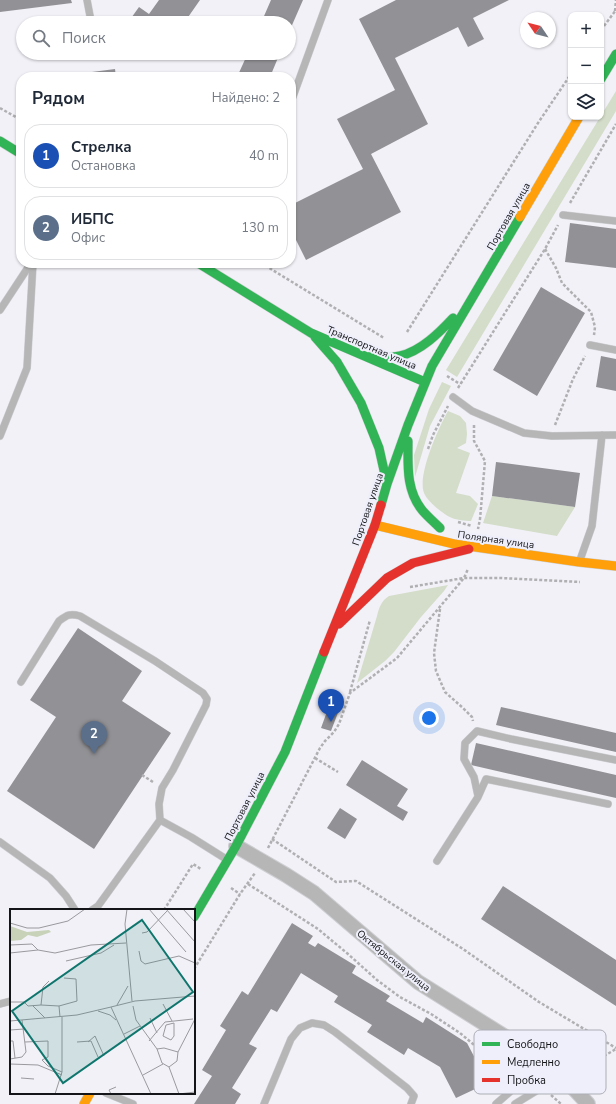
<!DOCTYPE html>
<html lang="ru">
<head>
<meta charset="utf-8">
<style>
  :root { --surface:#fff; --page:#f6f6f7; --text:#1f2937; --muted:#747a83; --line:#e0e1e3; --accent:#7c3aed }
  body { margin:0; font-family:"Nunito Sans",sans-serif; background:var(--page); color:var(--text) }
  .controls { position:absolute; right:12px; top:12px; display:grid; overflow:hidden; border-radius:8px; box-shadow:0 1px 3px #0004 }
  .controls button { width:36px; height:36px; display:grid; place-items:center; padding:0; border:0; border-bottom:1px solid var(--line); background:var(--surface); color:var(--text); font:20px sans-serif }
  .compass { position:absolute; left:520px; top:12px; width:36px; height:36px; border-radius:50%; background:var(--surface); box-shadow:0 1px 3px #0004; rotate:305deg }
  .you { position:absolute; left:429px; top:718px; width:14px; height:14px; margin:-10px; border:3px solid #fff; border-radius:50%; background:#1a73e8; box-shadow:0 0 0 6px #1a73e833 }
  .badge { display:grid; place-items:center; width:26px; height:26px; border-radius:50%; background:var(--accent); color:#fff; font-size:13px; font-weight:700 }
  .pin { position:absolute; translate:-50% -33px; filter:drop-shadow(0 1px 2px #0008) }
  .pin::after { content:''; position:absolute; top:21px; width:14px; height:12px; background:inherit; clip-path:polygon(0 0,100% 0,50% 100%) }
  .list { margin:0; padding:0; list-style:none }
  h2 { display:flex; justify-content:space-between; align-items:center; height:52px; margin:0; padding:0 16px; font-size:17px }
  h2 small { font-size:13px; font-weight:400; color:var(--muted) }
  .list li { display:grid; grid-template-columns:26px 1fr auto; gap:12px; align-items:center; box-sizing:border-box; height:64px; margin:0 8px 8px; padding:0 8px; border:1px solid var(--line); border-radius:16px }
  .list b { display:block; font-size:15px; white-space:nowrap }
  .list p { margin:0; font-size:13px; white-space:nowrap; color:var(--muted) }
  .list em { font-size:13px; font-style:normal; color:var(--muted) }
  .icon { flex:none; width:22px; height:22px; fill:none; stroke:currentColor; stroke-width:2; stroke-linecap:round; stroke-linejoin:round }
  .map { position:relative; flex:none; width:616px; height:1104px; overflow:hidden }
  .search { position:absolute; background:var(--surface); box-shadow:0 1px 3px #0004; left:16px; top:16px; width:280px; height:44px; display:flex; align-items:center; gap:10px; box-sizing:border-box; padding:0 14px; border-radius:22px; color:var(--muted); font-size:15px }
  .panel { position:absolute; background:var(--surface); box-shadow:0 1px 3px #0004; left:16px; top:72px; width:280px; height:196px; border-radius:16px }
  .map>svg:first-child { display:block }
  .green { fill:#d4ddc9 }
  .building { fill:#929296 }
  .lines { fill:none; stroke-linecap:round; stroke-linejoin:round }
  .lane-casing { stroke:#cecfd2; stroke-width:8 }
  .street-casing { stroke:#cecfd2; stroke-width:16 }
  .fast-casing { stroke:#cecfd2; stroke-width:10 }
  .slow-casing { stroke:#cecfd2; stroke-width:10 }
  .jam-casing { stroke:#cecfd2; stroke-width:10 }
  .path { stroke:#b0b0b2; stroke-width:2.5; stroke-dasharray:3 2; stroke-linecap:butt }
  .lane { stroke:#b6b6b7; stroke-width:7 }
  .street { stroke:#b6b6b7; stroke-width:14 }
  .fast { stroke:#30b455; stroke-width:9 }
  .slow { stroke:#ff9f0a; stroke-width:9 }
  .jam { stroke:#e5322d; stroke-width:9 }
  .labels { text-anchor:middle; stroke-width:4; stroke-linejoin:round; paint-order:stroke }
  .street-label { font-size:10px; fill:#141518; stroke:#eeeffa }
  .inset-road { fill:none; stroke:#99999e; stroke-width:1 }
  .view { fill:#0f766e; fill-opacity:0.15; stroke:#0f766e; stroke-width:2 }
  .inset-edge { fill:none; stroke:#141518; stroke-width:2 }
  .key { fill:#eeeffa; stroke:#adaeb6; stroke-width:1 }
  .key-label { font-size:11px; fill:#141518 }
</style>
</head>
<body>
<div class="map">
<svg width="616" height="1104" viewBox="0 0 616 1104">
  <rect width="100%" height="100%" fill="#f1f1f7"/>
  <path class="green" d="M616 91V111L457 377 446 370Z
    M442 382 451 386 430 426 415 477 414 455 429 409Z
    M448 411 460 416 466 423 467 434 466 443 457 448 470 453 456 493 470 496 478 504 471 521C465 521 457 520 452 518 444 515 427 501 424 493 417 475 439 427 448 411Z
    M492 496 575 507 557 536 483 523Z
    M448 585 444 591 421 617 394 652 385 661 357 683 377 616C379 608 381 601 389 596Z"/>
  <path class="building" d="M0 0H71L72 3 0 12Z
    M159 0H200L184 23H131L129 21 139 7 149 14Z
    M271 0H303L289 32V23H261Z
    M396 0H509L473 18 484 39 468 47 458 27 395 58 428 124 371 154 401 212 306 260 291 230V205L363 169 337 119 395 90 359 19Z
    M248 53H280L270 77H237Z
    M115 69 116 77H61V76Z
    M570 223 616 229V268L565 262Z
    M541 287 585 313 537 396 493 370Z
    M601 356 616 359V391L596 387Z
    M496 462 580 473 575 507 492 496Z
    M78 628 142 671 122 701 171 733 94 849 7 791 56 717 30 700Z
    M329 706 339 710 331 731 321 728Z
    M501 707 616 733V752L496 725Z
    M476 743 616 775V798L471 765Z
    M362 760 408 789 397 806 408 812 403 821 346 785Z
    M340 808 357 819 345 839 327 828Z
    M503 886 616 960V1006L481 919Z
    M292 923 313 936 308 943 315 947 318 943 356 966 352 973 390 996 386 1001 423 1023 426 1017 467 1043 488 1083 456 1098 440 1067 408 1048 404 1055 367 1032 372 1025 334 1002 338 996 301 973 277 1012 271 1009 249 1044 257 1048 232 1088 241 1094 235 1104H194L212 1076 202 1070 226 1030 220 1026 242 991 248 995Z"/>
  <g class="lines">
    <g class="lane-casing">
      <path id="lane" d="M87 0 91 21V23
        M291 102 328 0
        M563 215 616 221
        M0 310 31 263
        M590 345 616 350
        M453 397 472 411 524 433 552 436 616 435
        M0 436 27 368 33 263
        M580 560 592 526 602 435
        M21 682 59 621C67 615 70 613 80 616L155 661 203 693 207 699 206 705 173 770 162 788 159 804 160 820 191 837 226 859
        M478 796 474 777 464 759 465 743 477 731 511 739 616 760
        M0 842 50 878 66 896 75 910
        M437 861 478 797 486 779 608 804
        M92 910 98 906 160 820
        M0 1004 11 1001
        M106 1093 133 1104
        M264 1104 291 1039 300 1028 312 1023 324 1025 335 1032 407 1088 414 1096 411 1104
        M496 1104 527 1077 547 1063
        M515 1104 554 1080 564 1079"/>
    </g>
    <g class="street-casing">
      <path id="street" d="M236 846 286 875 314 893 418 982 547 1063 565 1079 588 1104"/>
    </g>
    <g class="fast-casing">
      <path id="fast" d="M601 79 616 54
        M0 141 21 154
        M198 263 311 333 425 382
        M315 337 337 362 361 403 379 448 387 484
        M372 355C381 357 391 358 400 356 421 351 439 333 453 318
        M408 441C408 466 406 490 422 510 428 517 434 522 440 528
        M381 505 387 484 408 425 432 366 520 217
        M194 917 236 846 285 752 324 652"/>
    </g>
    <g class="slow-casing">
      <path id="slow" d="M520 217 579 117
        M375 525 454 544 579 562 616 566
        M84 1104 90 1093"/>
    </g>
    <g class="jam-casing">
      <path id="jam" d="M339 624 387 578 413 563 469 549
        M324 652 375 525 381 505"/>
    </g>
    <path class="path" d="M615 11 616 0
      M601 30 616 10
      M0 108 21 120
      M570 203 616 124
      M545 249 556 268 562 283 591 312 595 327 594 335
      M261 263 384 338
      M407 332 538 123 571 74
      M447 376 460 384
      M458 388 545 249 558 225
      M474 425V441L485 461 480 519 478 529
      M555 425 573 379 585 356
      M428 449 433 435 448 406
      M458 522 472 526
      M410 587 464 578H501L580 582
      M440 609 434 653 436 671 445 692 463 708 472 717 473 721
      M350 692 370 620
      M315 758 338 772
      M142 775 153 782
      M272 839 336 882 356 881 463 949 539 1002 616 1048
      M268 848 320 748 325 741 334 732 339 724 350 693 397 658 464 578 468 569
      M248 884 318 929 348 954 377 980 400 997 431 1014 460 1033 499 1066 515 1072
      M231 888 240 894
      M164 910 193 864 201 869
      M194 969 240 894 255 873
      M578 1071 616 1049
      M551 1095 561 1104"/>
    <use href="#lane" class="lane"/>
    <use href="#street" class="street"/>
    <use href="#fast" class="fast"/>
    <use href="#slow" class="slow"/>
    <use href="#jam" class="jam"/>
  </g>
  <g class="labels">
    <g class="street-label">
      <text transform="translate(508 216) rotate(-60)" y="4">Портовая улица</text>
      <text transform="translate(372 347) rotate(23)" y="4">Транспортная улица</text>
      <text transform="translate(367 509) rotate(-71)" y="4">Портовая улица</text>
      <text transform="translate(496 539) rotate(8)" y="4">Полярная улица</text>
      <text transform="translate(244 806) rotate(-63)" y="4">Портовая улица</text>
      <text transform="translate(394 960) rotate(39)" y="4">Октябрьская улица</text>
    </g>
  </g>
  <g transform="translate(10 909)">
    <rect width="185" height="185" fill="#f1f1f7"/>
    <path d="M0 17 17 23 39 21 41 23 27 28 18 26 11 31 0 32Z" fill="#c8d2b9"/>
    <path class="inset-road" d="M117 0 115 15 122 92M139 0 176 43M156 0 185 33M173 0 185 13M0 14 17 19H29L58 12 75 0M132 24 137 23 157 2M0 36 22 35 28 41M129 42 131 52 135 55 169 47 185 54M0 44 28 41 45 44 81 36 116 34M56 52 91 44 104 36M39 72 33 78 31 96 49 97M0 93H14L18 97 31 96M153 95 162 112M107 96 118 77M23 97 35 109M123 97 126 111 147 140 154 139 168 143 185 110M88 102 100 106 106 111M50 108 49 97 67 92 66 70 54 69M140 109 147 124M0 112 67 106 101 98M164 114V127L161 131 153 127 156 116ZM0 121 14 120M114 125 130 117M0 132H3L5 149M139 132 155 113 183 110M15 133 38 132V148L32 151 38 157 52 163M67 133 81 132 88 148M78 133 85 127 94 147M147 140 152 154 159 158 169 185 185 183M0 150 12 148 16 143 12 111M0 155 28 156 52 166M159 158 167 152 168 143M133 166 153 155M11 169 24 170M45 185 52 163V108M101 185 99 181 106 178M141 185 101 98 125 92 185 87"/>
    <path class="view" d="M132 11 183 83 53 174 2 102Z"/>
    <rect width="185" height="185" class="inset-edge"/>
  </g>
  <rect x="474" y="1030" width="132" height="64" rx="6" class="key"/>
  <rect x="482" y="1042" width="18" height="4" fill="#30b455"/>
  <rect x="482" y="1060" width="18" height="4" fill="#ff9f0a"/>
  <rect x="482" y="1078" width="18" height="4" fill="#e5322d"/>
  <g class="key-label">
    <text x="507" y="1048">Свободно</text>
    <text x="507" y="1066">Медленно</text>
    <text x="507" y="1084">Пробка</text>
  </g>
</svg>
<div class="controls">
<button>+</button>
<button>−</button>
<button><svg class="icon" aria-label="layers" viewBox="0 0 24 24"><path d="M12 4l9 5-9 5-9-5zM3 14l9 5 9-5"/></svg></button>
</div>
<svg class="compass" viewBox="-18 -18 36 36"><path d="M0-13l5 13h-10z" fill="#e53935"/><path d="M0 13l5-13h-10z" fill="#747a83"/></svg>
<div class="you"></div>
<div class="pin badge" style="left:331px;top:722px;background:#1a4fb4">1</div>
<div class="pin badge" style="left:94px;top:754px;background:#5c6f8a">2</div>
<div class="search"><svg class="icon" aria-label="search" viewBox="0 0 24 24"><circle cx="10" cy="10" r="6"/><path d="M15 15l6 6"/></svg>Поиск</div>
<section class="panel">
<h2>Рядом<small>Найдено: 2</small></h2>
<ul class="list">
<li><span class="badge" style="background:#1a4fb4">1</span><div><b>Стрелка</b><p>Остановка</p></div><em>40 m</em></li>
<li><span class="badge" style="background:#5c6f8a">2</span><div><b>ИБПС</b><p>Офис</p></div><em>130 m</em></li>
</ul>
</section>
</div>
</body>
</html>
